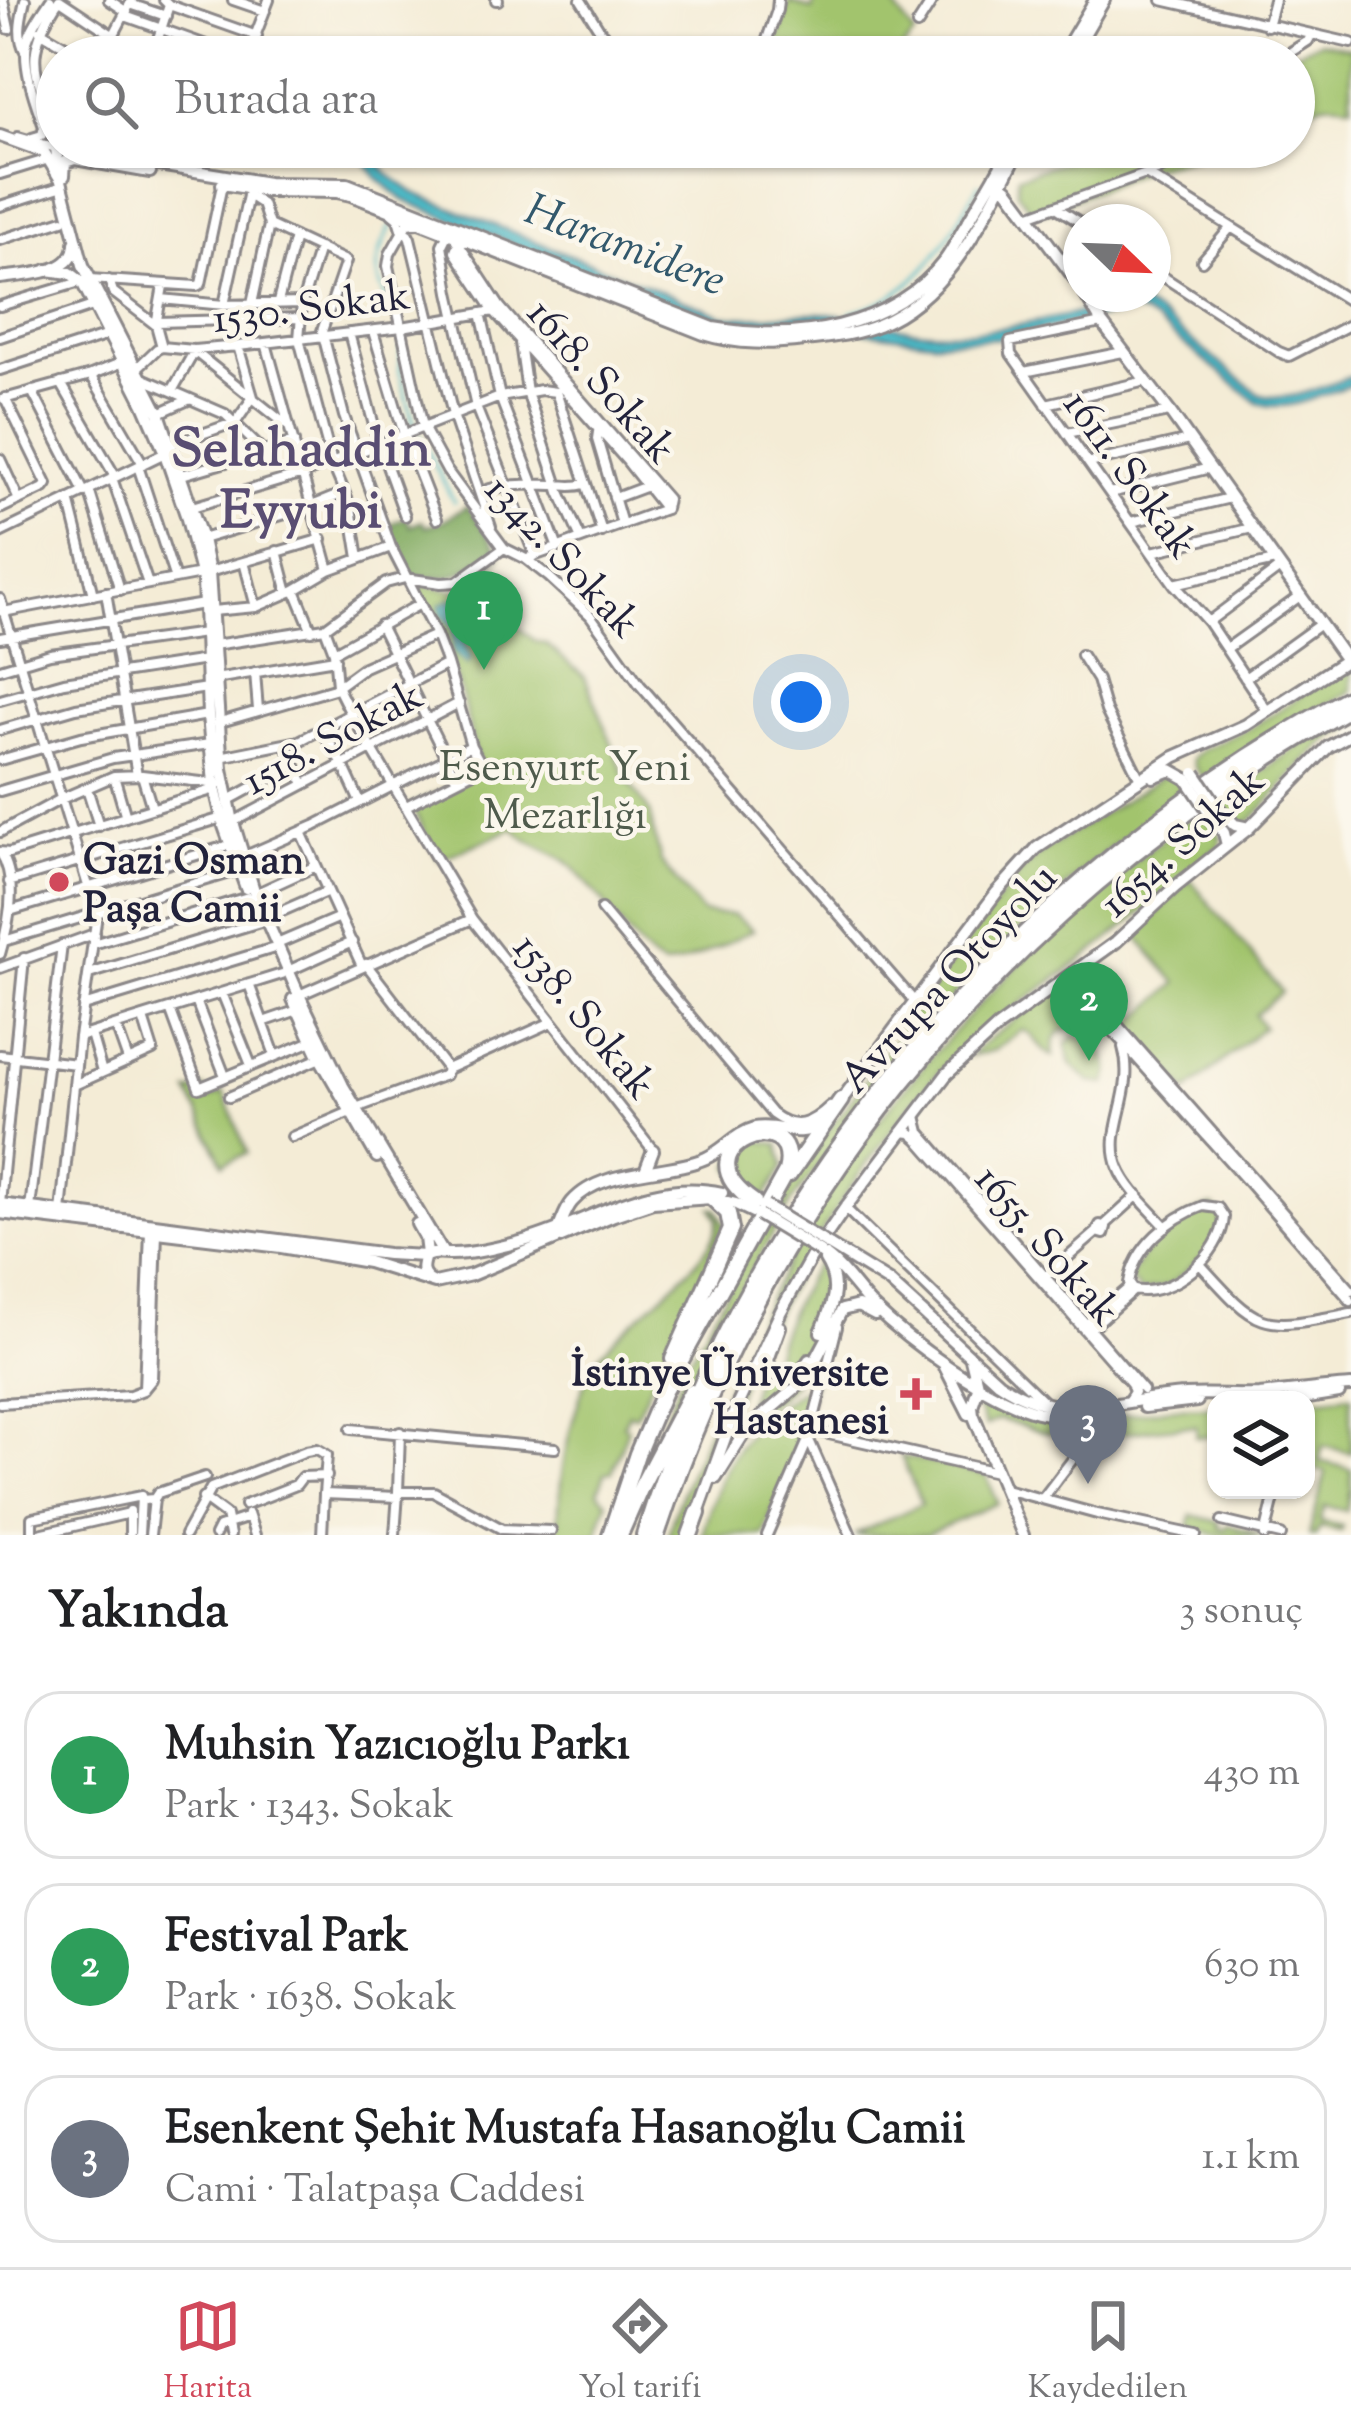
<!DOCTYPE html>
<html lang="tr">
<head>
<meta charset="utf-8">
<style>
  :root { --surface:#fff; --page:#f2f2f2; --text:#202124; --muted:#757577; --line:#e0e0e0; --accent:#d1495b }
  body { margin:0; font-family:"Sorts Mill Goudy",serif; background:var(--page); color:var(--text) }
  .controls { position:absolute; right:36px; bottom:36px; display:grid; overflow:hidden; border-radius:24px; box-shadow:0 3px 9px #0004 }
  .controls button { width:108px; height:108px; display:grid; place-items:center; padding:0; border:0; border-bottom:3px solid var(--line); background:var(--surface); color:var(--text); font:60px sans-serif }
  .compass { position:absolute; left:1063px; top:204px; width:108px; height:108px; border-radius:50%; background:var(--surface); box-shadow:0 3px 9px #0004; rotate:113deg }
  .you { position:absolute; left:801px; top:702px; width:42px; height:42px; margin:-30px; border:9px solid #fff; border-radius:50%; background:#1a73e8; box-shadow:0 0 0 18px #1a73e833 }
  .badge { display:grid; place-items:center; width:78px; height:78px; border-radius:50%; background:var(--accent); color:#fff; font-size:39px; font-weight:700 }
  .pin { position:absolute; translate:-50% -99px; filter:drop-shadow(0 3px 6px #0008) }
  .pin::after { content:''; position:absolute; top:63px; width:42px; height:36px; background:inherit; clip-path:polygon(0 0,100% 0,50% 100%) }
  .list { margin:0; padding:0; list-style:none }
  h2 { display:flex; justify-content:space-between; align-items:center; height:156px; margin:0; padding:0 48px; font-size:51px }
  h2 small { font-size:39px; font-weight:400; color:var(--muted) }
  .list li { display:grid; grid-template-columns:78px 1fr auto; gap:36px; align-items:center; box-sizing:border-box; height:168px; margin:0 24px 24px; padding:0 24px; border:3px solid var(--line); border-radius:36px }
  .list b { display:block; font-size:45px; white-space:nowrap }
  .list p { margin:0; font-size:39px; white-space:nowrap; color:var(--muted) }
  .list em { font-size:39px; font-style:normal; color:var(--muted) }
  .icon { flex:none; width:66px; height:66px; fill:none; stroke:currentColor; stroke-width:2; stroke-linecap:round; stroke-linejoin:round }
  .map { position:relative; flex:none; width:1351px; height:1535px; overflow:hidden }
  .search { position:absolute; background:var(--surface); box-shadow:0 3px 9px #0004; left:36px; right:36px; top:36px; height:132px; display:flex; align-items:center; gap:30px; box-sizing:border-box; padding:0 42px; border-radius:66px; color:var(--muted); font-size:45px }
  .sheet { height:732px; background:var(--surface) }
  nav { display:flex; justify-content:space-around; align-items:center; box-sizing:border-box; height:168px; border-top:3px solid var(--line); background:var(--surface); font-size:33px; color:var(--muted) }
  nav a { display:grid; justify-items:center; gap:6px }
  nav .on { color:var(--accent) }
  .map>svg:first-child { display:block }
  .green { fill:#a2c46d; stroke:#627354; stroke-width:3 }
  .forest { fill:#81aa60; stroke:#52664e; stroke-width:3 }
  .water { fill:#4fbcc8; stroke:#386f82; stroke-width:3 }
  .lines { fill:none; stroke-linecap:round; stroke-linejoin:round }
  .stream { stroke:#4fbcc8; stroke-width:3 }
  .minor-casing { stroke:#8b8788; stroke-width:14 }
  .major-casing { stroke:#8b8788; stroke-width:16 }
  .highway-casing { stroke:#8b8788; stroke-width:20 }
  .minor { stroke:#fff; stroke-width:8 }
  .major { stroke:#fff; stroke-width:10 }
  .highway { stroke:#fff; stroke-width:14 }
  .major-bridge-casing { stroke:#8b8788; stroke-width:16; stroke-linecap:butt }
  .major-bridge { stroke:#fff; stroke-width:10 }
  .poi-dot { fill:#d1495b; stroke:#fbf7ec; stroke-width:4.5 }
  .labels { text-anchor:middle; stroke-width:9; stroke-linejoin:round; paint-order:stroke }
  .street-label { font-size:42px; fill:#22223b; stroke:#fbf7ec }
  .park-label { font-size:42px; fill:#4f5b4c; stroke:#fbf7ec }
  .poi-label { font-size:42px; font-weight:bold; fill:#22223b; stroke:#fbf7ec; text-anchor:start }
  .water-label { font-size:45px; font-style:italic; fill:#32586c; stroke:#fbf7ec }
  .district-label { font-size:54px; font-weight:bold; fill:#594d72; stroke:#fbf7ec }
</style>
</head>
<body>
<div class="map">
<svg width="1351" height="1535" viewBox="0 0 1351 1535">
  <rect width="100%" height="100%" fill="#fbf7ec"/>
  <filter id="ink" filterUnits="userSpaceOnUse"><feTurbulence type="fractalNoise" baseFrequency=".00833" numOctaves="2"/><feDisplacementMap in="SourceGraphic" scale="24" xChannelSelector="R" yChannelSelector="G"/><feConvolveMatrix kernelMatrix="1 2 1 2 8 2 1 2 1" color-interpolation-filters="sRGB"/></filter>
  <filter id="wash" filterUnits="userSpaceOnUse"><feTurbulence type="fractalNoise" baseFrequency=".004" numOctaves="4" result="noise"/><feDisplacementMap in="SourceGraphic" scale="48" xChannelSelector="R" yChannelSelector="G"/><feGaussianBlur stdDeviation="2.7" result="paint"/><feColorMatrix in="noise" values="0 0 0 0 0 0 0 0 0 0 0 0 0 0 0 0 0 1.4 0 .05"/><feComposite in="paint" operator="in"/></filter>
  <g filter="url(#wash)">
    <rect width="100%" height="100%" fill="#f4ecd6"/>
    <path class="green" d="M815 0H890L915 35 895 57H773L789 1 812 10Z
      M1319 41 1351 48V105C1324 99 1318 104 1294 116V57H1287Z
      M787 147H874C843 169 843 168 809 152L805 157Z
      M1109 147H1208L1197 156 1151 167 1045 212 1030 209 1017 192 1018 176Z
      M502 556 475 593 535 641 546 644 585 677 625 776 649 811 661 862 702 913 734 915 753 930C734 939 685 966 665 966 649 966 613 914 601 899 590 888 581 874 569 864 553 850 526 845 514 828L439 860 411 805 480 772 460 689 441 633 415 584 457 591Z
      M1351 664V691L1276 733 1204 779 1195 768 1192 759 1200 751 1252 727Z
      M1351 717V727C1318 740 1277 794 1251 821L1243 823 1234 819 1220 801 1294 749Z
      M1166 774 1179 775 1189 789 1105 852 1046 904 965 982 884 1077 792 1201 745 1281 642 1473 688 1361 780 1197 971 934 1021 872 1044 851Z
      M1201 810 1221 837 1220 846C1183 877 1146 910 1108 940 1056 982 997 1014 949 1062 925 1085 905 1112 885 1139 794 1259 731 1394 680 1535H668C681 1488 702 1444 722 1399 763 1302 814 1203 879 1120 939 1043 1014 966 1087 901 1123 868 1163 840 1201 810Z
      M1190 879 1282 992 1255 1015 1263 1027 1187 1092 1128 1027 1177 983 1136 936Z
      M1058 987 1071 990 1101 1018C1079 1037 1053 1014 1053 1056 1039 1052 1036 1033 1022 1030L995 1050 971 1056 980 1046Z
      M1074 1036C1096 1038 1118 1062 1106 1084L1090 1082 1071 1064 1066 1045Z
      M204 1088 210 1098 224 1093 247 1153 223 1164 189 1092Z
      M750 1139 779 1144 784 1166 765 1198 746 1192 731 1166 745 1142Z
      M1213 1206 1224 1217 1210 1251 1169 1285 1141 1292 1129 1279C1147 1241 1173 1217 1213 1206Z
      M712 1208H717L725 1225 636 1415 629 1413 623 1425 628 1428 612 1472 605 1473 598 1492 607 1502 597 1535H558C558 1490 563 1450 577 1407 581 1393 585 1377 593 1364 618 1325 719 1262 718 1218Z
      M819 1261 831 1277C827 1310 817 1349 795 1374L777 1372C774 1363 772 1362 775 1353 779 1330 805 1280 819 1261Z
      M765 1358V1369L772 1377 795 1382 737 1434 754 1381Z
      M814 1380 799 1445 763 1535H702C713 1495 728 1452 759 1422 775 1407 796 1394 814 1380Z
      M1351 1395V1453L1323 1446 1319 1461 1351 1469V1490L1346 1511 1325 1506 1320 1521 1342 1526 1341 1531 1320 1527 1316 1535H1309L1326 1472 1311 1468 1306 1489V1400Z
      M988 1397 1088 1420 1170 1408 1216 1407V1437H1196L1197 1426C1159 1426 1121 1436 1083 1437 1054 1438 1026 1428 999 1419L985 1426 978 1408 982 1399Z
      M901 1456 986 1475 998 1503 925 1535H854L921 1504Z
      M1192 1515 1219 1522V1528L1225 1529 1228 1525 1262 1535H1218L1189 1528Z"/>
    <path class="forest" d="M467 506 497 548C465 573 451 585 408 574L386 526 406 517 410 526 422 521 426 527 442 521Z"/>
    <path class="water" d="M354 147H369L387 174 414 193 721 315C759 322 795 310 832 314 868 318 904 332 941 332 1002 334 1064 315 1123 303L1139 304 1159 315 1260 395C1290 404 1322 386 1351 377V385C1320 394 1291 413 1258 403L1155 321 1138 312H1126L1000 338 932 341 818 325 756 328 719 325 403 200 376 177Z
      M452 599 458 602 460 615 466 622 474 620 479 628 466 633C462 643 467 650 471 659L467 664 454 652 453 627C446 620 441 617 440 605Z"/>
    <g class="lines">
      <path class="stream" d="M1046 57 1056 42
        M391 226C375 259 372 275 391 308
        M851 312C921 296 946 241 979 184
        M401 347 400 372 414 424
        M420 436 454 502"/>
    </g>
  </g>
  <g filter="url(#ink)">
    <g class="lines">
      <g class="minor-casing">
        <path id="minor" d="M3 0 9 29
          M25 0C21 18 16 36 26 53
          M60 0 114 36
          M109 0 127 12
          M233 0 265 11
          M496 0H498
          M581 0 601 32 628 57
          M1162 0 1351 43
          M130 4 166 16
          M169 5 257 36
          M125 16 240 57
          M917 25 933 0
          M1267 26 1274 0
          M40 31 79 54 108 46 132 0
          M152 57 169 5 164 0
          M247 57 269 0
          M761 57 777 10 778 0
          M1283 57 1308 41 1312 34
          M1294 136 1297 137
          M18 137 56 148C48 78 12 70 59 0
          M32 138 42 135 44 127C36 103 22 68 27 42 31 27 42 13 50 0
          M0 174 49 159
          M1146 174 1351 302
          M248 195 262 204 269 225 346 261 322 331 344 416 391 547 436 635 447 664 471 746 481 764 479 769 406 806
          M0 206 63 186
          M1059 209 1081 223
          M392 214 398 219 402 232 408 234 410 238 453 415 491 527
          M1028 216 1216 149 1238 150 1248 147
          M417 223 407 224 390 254 388 266 423 427 447 471 504 548 526 559 549 577 590 615 640 685 914 1001
          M448 233 442 245 450 292 476 407 535 556
          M0 240 63 220
          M456 240 500 307 667 499 665 509
          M464 242 456 248 455 252 494 311 626 460 664 508
          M319 248 302 303 299 339 332 463 351 508 359 558
          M1202 261 1231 227
          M1153 270 1279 352 1289 356 1351 324
          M90 279 197 286 201 284 222 185
          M109 280 113 292 156 325
          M161 299 224 305 302 303
          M278 302 295 237
          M252 304 269 225
          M224 305 249 191
          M0 306 80 282
          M481 313 500 397 558 548
          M157 322 301 318
          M1102 323 1010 342 1011 354 1174 584 1208 622 1268 712
          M373 331 404 434 437 519
          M349 333 379 444 405 516
          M0 337 93 306
          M266 343 329 570
          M520 343 527 392 560 492 581 539
          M162 347 156 325 163 286
          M194 351 289 427
          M136 369 157 349 162 347 194 350 238 346 402 327 494 311 500 307
          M0 370 108 335
          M1024 372 1123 352
          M91 375 143 464
          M142 378 225 414 262 450
          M61 383 115 476
          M32 391 84 492
          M172 391 194 352
          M4 399 91 375 123 362
          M1046 404 1146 381
          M159 413 188 400
          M598 432 597 439 622 524
          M1067 433 1169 412
          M170 445 236 422 253 397 238 346
          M0 459 19 500
          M1089 463 1189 440
          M138 466 175 579
          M182 475 294 442
          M112 478 148 584
          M89 490 120 590
          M480 492C502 484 530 484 553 485 566 485 572 488 585 484
          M1110 493 1210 468
          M615 498 647 486
          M69 499 93 595
          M192 507 303 474 500 397 541 390 556 392 602 532
          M0 509 44 488 47 484 5 398
          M1131 522 1230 498
          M0 533 165 453
          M202 539 312 506 344 493
          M277 551 288 593
          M1152 552 1252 528
          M531 557 665 509
          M244 562 256 607
          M209 572 322 539
          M1174 584 1275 561
          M295 590 312 631
          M106 592 137 775
          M0 599 97 915 79 1037 61 1212
          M212 611 256 607 295 590 329 570 391 547
          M3 612 201 574
          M1208 622 1280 568
          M380 625 457 780
          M325 628 334 652 337 686 351 714 472 919 653 1150
          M0 638 204 604
          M214 645 325 628 386 583 405 578 441 583 457 582 504 548
          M1226 649 1300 596
          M334 652 420 604
          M1081 655 1097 680 1106 711 1140 779
          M0 669 50 654 205 633
          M255 672 258 710
          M1245 678 1320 624
          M215 679 335 659
          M0 700 64 682 206 660
          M217 723 334 689 364 667 436 635
          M0 730 76 708 207 688
          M322 730 342 763 360 802
          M286 744 304 784
          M220 757 299 741 447 664
          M0 760 81 737 208 715
          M142 775 152 808
          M114 776 126 817
          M87 788 99 826
          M0 791 113 758 210 744
          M229 800 295 764
          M233 822 459 703
          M0 832 61 799 114 776 142 775 218 784
          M301 832 362 966
          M0 852 9 853 212 790 214 786
          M0 852C19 880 9 924 0 954
          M243 857 314 826 471 746
          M9 882 222 818
          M255 894 316 866
          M601 909 772 1114C795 1131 810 1125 830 1106
          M10 911 230 845
          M266 918 328 891
          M4 941 239 870
          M93 944 248 897
          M277 944 340 917
          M366 964 447 1069
          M1085 966 1083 981 1086 989 1351 1290
          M0 968 94 934
          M288 971 352 942
          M89 974 260 922
          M249 984 275 1055
          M1053 987 1071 990 1082 997 1249 1183 1351 1301
          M222 993 251 1065
          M299 995 472 919
          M196 1001 225 1076
          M83 1006 271 949
          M170 1009 199 1088 312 1041
          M263 1022 298 1010
          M116 1026 128 1060
          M91 1034 102 1072
          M79 1037 282 974
          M1123 1047C1137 1094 1103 1129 1119 1168 1128 1190 1150 1209 1166 1227
          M0 1055 76 1064
          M74 1085 153 1050 143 1018
          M229 1097 320 1058
          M356 1108 445 1075 447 1069 552 1022
          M916 1116 920 1132 1143 1390
          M902 1132 911 1133 918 1139 1131 1383 1134 1392 1128 1401
          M292 1137 350 1112
          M0 1204 24 958
          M1203 1206 1218 1208 1224 1217C1222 1254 1172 1298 1134 1290L1129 1283C1135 1246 1170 1218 1203 1206Z
          M30 1208 62 945
          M845 1208 1043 1401
          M1100 1225 1106 1227 1104 1234 1097 1232Z
          M1104 1226 1138 1195
          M1199 1263C1261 1332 1260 1330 1351 1313
          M1044 1278 1097 1232
          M1087 1324 1131 1286
          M1090 1329 1134 1290
          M144 1389 150 1231
          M143 1390 152 1379 157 1232
          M0 1403 130 1395 143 1390
          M351 1429 555 1448
          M811 1430 996 1472
          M400 1432 398 1492H434L502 1529 551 1531
          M809 1440 851 1535
          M1005 1489 1097 1514 1196 1535
          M203 1498 226 1515 230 1535
          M1043 1498 1082 1447
          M141 1500 154 1499 158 1493 205 1477
          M245 1505 296 1485 302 1477 327 1476
          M248 1514 255 1535
          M1222 1521 1281 1535
          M130 1533V1511
          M32 1535V1518L141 1496 139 1535
          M35 1535 130 1513
          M150 1535 154 1499
          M185 1535 211 1488 306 1451 317 1449 327 1455 324 1494
          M215 1535 219 1527 249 1517
          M322 1535 324 1494 398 1497
          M395 1535 398 1493
          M767 1535 809 1438 837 1327
          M1265 1535 1276 1490"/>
      </g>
      <g class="major-casing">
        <path id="major" d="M1061 57 1095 0
          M1071 57 1104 0
          M0 136 44 152 59 177
          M64 176 65 162 75 159 150 172
          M999 182 1008 189 1081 287
          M222 184 266 191 337 192 351 195 704 334C739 345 770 344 805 340 830 337 855 335 878 325 952 295 986 212 1021 147
          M47 270 70 273 82 282 144 404 163 448 186 515 203 581 208 715 214 784 224 826 246 888
          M0 278C25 274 75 275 75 243
          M1085 294 1102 323 1170 412 1346 660
          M1153 777 1171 770 1187 779
          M1220 810 1235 825 1249 828
          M1212 816 1224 833 1227 845
          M293 999 320 1058 377 1157
          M840 1102 997 892 1037 848 1174 757 1246 725 1351 657
          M645 1171 653 1150
          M0 1204 387 1254 425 1256
          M0 1213 281 1247 368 1262 435 1283 471 1275 614 1215 653 1202 712 1198 736 1204 759 1215
          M417 1224 425 1238 427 1254
          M559 1228C563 1219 566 1209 572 1202 602 1167 668 1175 706 1158 724 1150 736 1133 755 1128 778 1123 798 1140 819 1125
          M829 1245 889 1282 998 1382C1063 1427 1115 1399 1185 1395 1210 1393 1235 1396 1259 1395 1290 1392 1320 1388 1351 1386
          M820 1252C842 1266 854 1287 872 1306 910 1343 986 1398 1037 1412 1058 1417 1081 1418 1102 1414
          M443 1253 343 1086 299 995 255 894 233 822 222 769 209 572 202 539 159 413 83 265 60 177 56 148 268 183 347 184 713 328C795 342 891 330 945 260 954 248 960 233 969 220 983 196 998 172 1011 147
          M432 1282C420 1276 421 1267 425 1256 435 1252 441 1254 451 1254 472 1254 496 1248 516 1243 586 1226 646 1176 722 1193
          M780 1327 768 1360C775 1388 798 1381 809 1360
          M821 1332C832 1306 842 1286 825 1260
          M971 1359 978 1388 972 1406 973 1414 1023 1535
          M945 1367 969 1414
          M1295 1400 1339 1393
          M1144 1407 1197 1401
          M716 1478 746 1430 805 1380 842 1310 858 1306 875 1315
          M698 1513 735 1410 781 1311 812 1256 845 1208 947 1074 998 1027 1116 942 1175 887 1249 828 1328 747 1351 734"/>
      </g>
      <g class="highway-casing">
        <path id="highway" d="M789 1175 841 1100
          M673 1359 731 1229 728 1213 712 1198
          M610 1535 637 1454 664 1391 786 1172C803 1100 673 1147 754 1202
          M620 1535 642 1485 691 1392
          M644 1535C755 1178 1024 872 1351 696
          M657 1535C775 1174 1022 893 1351 708
          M690 1535 698 1513"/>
      </g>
      <use href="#minor" class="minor"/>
      <use href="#major" class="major"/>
      <use href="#highway" class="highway"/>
      <g class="major-bridge-casing">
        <path id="major-bridge" d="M1195 773 1220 810
          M1187 779 1212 816
          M765 1206 829 1245
          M759 1215 820 1252"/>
      </g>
      <use href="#major-bridge" class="major-bridge"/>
    </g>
  </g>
  <g class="poi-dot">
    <circle cx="59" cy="882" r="12"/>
    <path d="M910 1376h12v12h12v12h-12v12h-12v-12h-12v-12h12z"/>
  </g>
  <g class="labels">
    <g class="street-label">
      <text transform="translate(311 305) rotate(-7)" y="15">1530. Sokak</text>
      <text transform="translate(603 380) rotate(49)" y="15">1618. Sokak</text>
      <text transform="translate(1132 473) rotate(54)" y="15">1611. Sokak</text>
      <text transform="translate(564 555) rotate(47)" y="15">1342. Sokak</text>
      <text transform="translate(332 736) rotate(-28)" y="15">1518. Sokak</text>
      <text transform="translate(1181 840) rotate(-42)" y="15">1654. Sokak</text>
      <text transform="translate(947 977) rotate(-47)" y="15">Avrupa Otoyolu</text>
      <text transform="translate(586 1015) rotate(51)" y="15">1538. Sokak</text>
      <text transform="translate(1049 1244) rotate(49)" y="15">1655. Sokak</text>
    </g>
    <g class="park-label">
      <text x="565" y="780">Esenyurt Yeni<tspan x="565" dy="48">Mezarlığı</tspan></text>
    </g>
    <g class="poi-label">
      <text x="83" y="873">Gazi Osman<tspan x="83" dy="48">Paşa Camii</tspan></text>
      <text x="889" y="1385" text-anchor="end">İstinye Üniversite<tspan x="889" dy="48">Hastanesi</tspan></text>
    </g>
    <g class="water-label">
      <text transform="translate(626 243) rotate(21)" y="16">Haramidere</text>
    </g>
    <g class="district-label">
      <text x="301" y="465">Selahaddin<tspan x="301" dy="62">Eyyubi</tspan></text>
    </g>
  </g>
</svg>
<div class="controls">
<button><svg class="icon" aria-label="layers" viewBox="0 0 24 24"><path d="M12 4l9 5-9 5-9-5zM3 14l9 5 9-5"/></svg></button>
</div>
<svg class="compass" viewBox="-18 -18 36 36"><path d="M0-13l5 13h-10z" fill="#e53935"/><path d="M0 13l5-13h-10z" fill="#757577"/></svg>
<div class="you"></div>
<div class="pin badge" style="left:484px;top:670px;background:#2e9e5b">1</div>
<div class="pin badge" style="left:1089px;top:1061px;background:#2e9e5b">2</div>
<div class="pin badge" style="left:1088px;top:1484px;background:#6b7280">3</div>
<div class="search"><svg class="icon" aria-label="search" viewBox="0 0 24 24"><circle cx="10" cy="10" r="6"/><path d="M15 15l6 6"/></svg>Burada ara</div>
</div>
<section class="sheet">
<h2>Yakında<small>3 sonuç</small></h2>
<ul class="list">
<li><span class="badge" style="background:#2e9e5b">1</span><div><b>Muhsin Yazıcıoğlu Parkı</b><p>Park · 1343. Sokak</p></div><em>430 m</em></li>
<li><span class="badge" style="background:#2e9e5b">2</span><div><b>Festival Park</b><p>Park · 1638. Sokak</p></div><em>630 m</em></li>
<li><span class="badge" style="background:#6b7280">3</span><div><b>Esenkent Şehit Mustafa Hasanoğlu Camii</b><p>Cami · Talatpaşa Caddesi</p></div><em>1.1 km</em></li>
</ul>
</section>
<nav>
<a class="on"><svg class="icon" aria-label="map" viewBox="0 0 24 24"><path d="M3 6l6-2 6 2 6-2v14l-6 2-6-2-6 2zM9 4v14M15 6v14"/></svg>Harita</a>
<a><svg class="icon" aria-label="directions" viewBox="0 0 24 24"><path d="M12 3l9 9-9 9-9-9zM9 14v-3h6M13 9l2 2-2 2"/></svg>Yol tarifi</a>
<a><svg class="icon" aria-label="saved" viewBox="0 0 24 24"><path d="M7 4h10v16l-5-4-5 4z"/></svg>Kaydedilen</a>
</nav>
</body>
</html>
